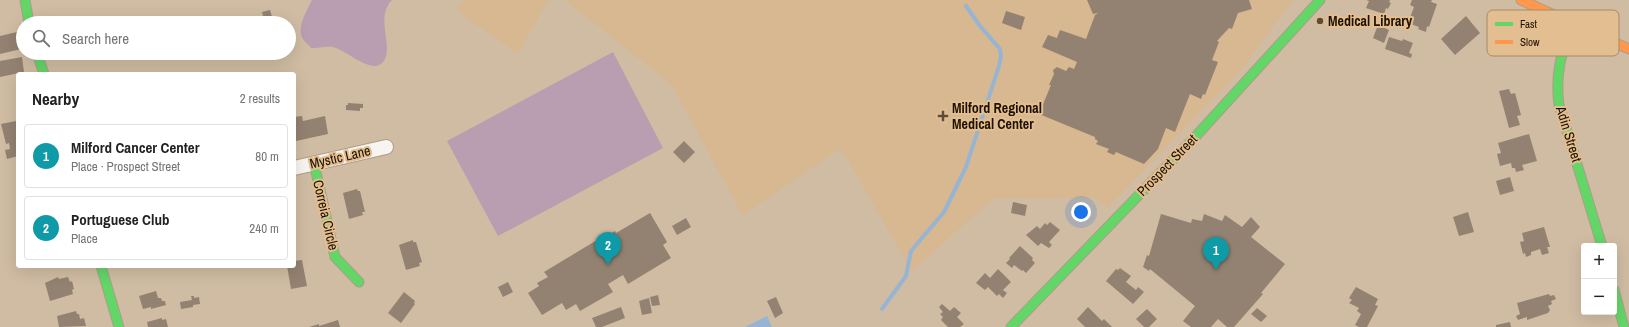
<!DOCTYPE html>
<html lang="en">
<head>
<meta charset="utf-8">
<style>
  :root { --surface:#fff; --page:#f2f2f2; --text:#222; --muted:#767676; --line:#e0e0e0; --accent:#b45309 }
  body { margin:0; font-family:"Archivo Narrow",sans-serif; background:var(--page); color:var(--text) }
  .controls { position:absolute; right:12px; bottom:12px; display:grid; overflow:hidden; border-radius:4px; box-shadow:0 4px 16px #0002 }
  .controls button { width:36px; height:36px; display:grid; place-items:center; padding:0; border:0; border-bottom:1px solid var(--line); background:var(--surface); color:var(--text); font:20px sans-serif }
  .you { position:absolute; left:1081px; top:212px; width:14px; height:14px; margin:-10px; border:3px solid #fff; border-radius:50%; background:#1a73e8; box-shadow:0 0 0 6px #1a73e833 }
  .badge { display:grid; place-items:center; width:26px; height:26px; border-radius:50%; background:var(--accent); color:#fff; font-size:13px; font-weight:700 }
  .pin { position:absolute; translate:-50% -33px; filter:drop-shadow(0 1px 2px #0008) }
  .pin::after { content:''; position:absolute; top:21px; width:14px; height:12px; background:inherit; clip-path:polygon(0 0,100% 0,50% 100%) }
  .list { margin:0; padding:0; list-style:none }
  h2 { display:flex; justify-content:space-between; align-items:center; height:52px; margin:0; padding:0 16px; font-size:17px }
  h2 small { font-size:13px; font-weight:400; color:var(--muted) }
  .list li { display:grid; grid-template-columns:26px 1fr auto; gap:12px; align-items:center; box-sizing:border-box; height:64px; margin:0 8px 8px; padding:0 8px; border:1px solid var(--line); border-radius:4px }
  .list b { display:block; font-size:15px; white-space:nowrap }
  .list p { margin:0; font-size:13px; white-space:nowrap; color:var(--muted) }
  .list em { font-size:13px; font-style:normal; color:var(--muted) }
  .icon { flex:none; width:22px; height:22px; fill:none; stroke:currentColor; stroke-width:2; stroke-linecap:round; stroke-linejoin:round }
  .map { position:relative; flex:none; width:1629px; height:327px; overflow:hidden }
  .search { position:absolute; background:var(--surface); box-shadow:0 4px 16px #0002; left:16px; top:16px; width:280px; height:44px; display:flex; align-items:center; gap:10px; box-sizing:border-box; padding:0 14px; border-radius:22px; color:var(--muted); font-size:15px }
  .panel { position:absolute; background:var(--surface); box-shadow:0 4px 16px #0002; left:16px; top:72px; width:280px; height:196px; border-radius:4px }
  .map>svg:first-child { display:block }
  .built { fill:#d7b890 }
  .green { fill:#b99db0 }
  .water { fill:#97b4d3 }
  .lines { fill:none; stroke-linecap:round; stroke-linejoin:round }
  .stream { stroke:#97b4d3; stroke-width:4 }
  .building { fill:#938271 }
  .street-casing { stroke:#ad9d89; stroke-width:16 }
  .fast-casing { stroke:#ad9d89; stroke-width:11 }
  .slow-casing { stroke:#ad9d89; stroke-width:11 }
  .street { stroke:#f8f5f1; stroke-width:14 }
  .fast { stroke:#63d668; stroke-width:9 }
  .slow { stroke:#ff974d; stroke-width:9 }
  .poi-dot { fill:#5c4d3a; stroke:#e3be90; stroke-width:1.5 }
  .labels { text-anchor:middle; stroke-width:4; stroke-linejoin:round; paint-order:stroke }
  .poi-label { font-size:14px; font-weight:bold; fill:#1e1102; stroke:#e3be90; text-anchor:start }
  .street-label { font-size:14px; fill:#1e1102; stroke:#e3be90 }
  .key { fill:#e3be90; stroke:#a88a65; stroke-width:1 }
  .key-label { font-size:11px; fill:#1e1102 }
</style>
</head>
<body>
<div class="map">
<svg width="1629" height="327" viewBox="0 0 1629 327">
  <rect width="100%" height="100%" fill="#d0bca3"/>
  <path class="built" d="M464 0H548L518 54 457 11Z
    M565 0H1293L1239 72 1108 207 1095 198H994L912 271 841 148 743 215 671 84Z"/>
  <path class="green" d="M312 0H392C374 18 395 48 383 62 373 75 348 52 336 48 330 45 319 48 311 48 309 45 305 42 303 39 296 27 307 11 312 0Z
    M613 52 663 148 498 236 447 141Z"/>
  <path class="water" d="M767 316 772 327H745Z"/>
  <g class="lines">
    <path class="stream" d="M882 309 906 276 911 251 944 212 966 167 999 66 1001 56 1000 49 980 26 966 6"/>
  </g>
  <path class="building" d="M1087 0H1249L1252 9 1238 13 1232 29 1229 28 1217 41 1219 42 1212 60 1218 62 1205 95 1203 94 1201 99 1190 94 1175 132 1166 128 1158 149 1144 164 1116 152 1114 155 1107 152 1109 149 1096 144 1098 141 1095 139V137L1039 114 1051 85H1049L1054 74 1053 70 1057 67 1066 71 1069 67 1074 69 1077 62 1042 47 1048 35 1057 38 1060 30 1086 39 1095 15 1098 13 1093 14Z
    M1366 0H1390L1389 2 1391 3 1388 9 1386 8 1384 14 1366 8 1369 1Z
    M1412 0H1432L1431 2 1437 4 1429 27 1427 26 1426 32 1418 29 1419 27 1408 23 1414 7 1410 5Z
    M270 10 272 17 264 20 262 12Z
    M1006 11 1025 17 1021 30 1002 23Z
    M1466 16 1480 33 1455 55 1441 39Z
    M1378 25 1389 30 1384 43 1373 38Z
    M17 32 21 49 0 54V36Z
    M1389 37 1402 41 1403 39 1413 43 1409 53 1412 54 1411 58 1385 49Z
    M22 57 24 72 0 77V61Z
    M1509 89 1511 94 1515 93 1521 115 1517 116 1520 125 1509 128 1499 91Z
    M348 103 363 104V108H360V111L346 110V105H348Z
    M302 116 303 121 325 116 328 134 296 141 294 131V117Z
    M16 121 18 129V141L16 142 18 147V156L7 159 5 150 10 149 9 143 6 144 1 124Z
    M1529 134 1537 161 1522 165 1524 170 1516 172 1515 168H1512L1511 163 1500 166 1497 154 1501 153 1498 143Z
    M684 141 695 152 684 163 673 152Z
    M1510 177 1514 191 1500 195 1496 181Z
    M357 189 358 191H360L365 212H362L363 215 349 219 343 193Z
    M1013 202 1027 205 1025 216 1011 213Z
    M1468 212 1474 232 1459 236 1453 217Z
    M650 213 667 242 663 245 671 258 628 284 623 275 608 284 613 292 580 311 576 304 566 310 562 303 542 315 528 293 539 286 537 283 548 277 544 272 597 240 598 241 615 231 616 233Z
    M1161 214 1191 223 1192 219 1202 221 1204 214 1222 221 1225 215 1242 227 1251 217 1260 227 1251 237 1285 264 1261 293 1263 294 1234 327H1227L1218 319 1211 327H1191L1183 321 1195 306 1150 269 1149 271 1143 267 1147 255 1149 256Z
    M686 218 691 227 677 235 672 226Z
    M1050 222 1060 230 1049 242 1052 245 1049 248 1041 243 1038 246 1026 235 1037 226 1040 229 1045 223 1047 225Z
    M1544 227 1550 247H1547L1549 253 1542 255 1540 249 1531 252V255L1526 257 1525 253 1523 254 1520 242 1524 241 1522 233Z
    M413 240V242H416L422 262 419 263 420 266 406 270 399 245Z
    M1020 246 1033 258 1032 260 1035 263 1026 273 1023 270 1022 271 1014 265 1012 268 1006 263 1010 259 1009 258Z
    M302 260 307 286 291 289 287 266H294V261Z
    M1120 268 1131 276 1126 282 1136 290 1138 287 1144 292 1133 304 1106 281 1116 269 1118 270Z
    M998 269 1011 282 1003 290 1007 293 1003 298 999 294 997 296 988 287 985 290 976 283 985 273 990 278Z
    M58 277 59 279 68 277 70 282 72 281 74 289 72 290 73 294 50 301 45 283Z
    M508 282 513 292 503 297 498 287Z
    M1356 287 1378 299 1375 305 1378 306 1367 327H1359L1355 325 1361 314 1357 311 1359 308 1349 303 1352 300 1349 298Z
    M156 291 158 298H161L162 301H165L166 305 151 309V307L143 309 139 296Z
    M404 292 415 301 414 303 415 304 401 323 388 313Z
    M1549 294 1550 296 1554 295 1556 299 1551 301 1552 304 1548 306 1550 310 1548 313 1527 320V317L1518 320 1516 316 1520 314 1517 303Z
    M658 295 660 305 652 306 650 297Z
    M191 296H194V298L199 297 200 304 193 305V307L181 309 180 302 192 300Z
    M776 297 783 313 775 318 767 301Z
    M649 298 652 313 642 315 639 301Z
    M942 304 950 311 954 307 961 313 957 317 964 324 960 327H948L941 320 943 317 940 314 943 312 939 307Z
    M621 307 625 318 602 327H596L592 318Z
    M1088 307 1102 321 1104 319 1112 327H1085L1077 319Z
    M1257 308 1267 316 1261 322 1251 314Z
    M1147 309 1157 319 1149 327H1144L1136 319Z
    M76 311 77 314H79L80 319 84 318 86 326 59 327 57 316Z
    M162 318V320L166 319 168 327H148L147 322Z
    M338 320 340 327H309L319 324V326Z
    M1510 322 1511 327H1496V325Z"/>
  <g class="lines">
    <g class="street-casing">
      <path id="street" d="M294 168 386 147"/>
    </g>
    <g class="fast-casing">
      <path id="fast" d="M25 0 29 23
        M1573 23C1561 51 1555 75 1559 105L1602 246
        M37 53 44 74
        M314 163 335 257 359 282
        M101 266 119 327
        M1614 290 1624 327
        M1011 327 1196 136 1320 0"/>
    </g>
    <g class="slow-casing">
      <path id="slow" d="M1521 0 1629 49"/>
    </g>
    <use href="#street" class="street"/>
    <use href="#fast" class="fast"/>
    <use href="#slow" class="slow"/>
  </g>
  <g class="poi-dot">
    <circle cx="1320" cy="21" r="4"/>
    <path d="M941 110h4v4h4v4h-4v4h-4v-4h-4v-4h4z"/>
  </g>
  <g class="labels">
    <g class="poi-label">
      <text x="1328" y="26">Medical Library</text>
      <text x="952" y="113">Milford Regional<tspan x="952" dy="16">Medical Center</tspan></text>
    </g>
    <g class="street-label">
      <text transform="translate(1569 134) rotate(73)" y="5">Adin Street</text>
      <text transform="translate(340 157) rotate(-13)" y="5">Mystic Lane</text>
      <text transform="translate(1167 165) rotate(-46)" y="5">Prospect Street</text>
      <text transform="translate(326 215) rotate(77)" y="5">Correia Circle</text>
    </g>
  </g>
  <rect x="1487" y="10" width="132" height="46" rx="6" class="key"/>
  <rect x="1495" y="22" width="18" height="4" fill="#63d668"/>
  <rect x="1495" y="40" width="18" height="4" fill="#ff974d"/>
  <g class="key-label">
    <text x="1520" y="28">Fast</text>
    <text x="1520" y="46">Slow</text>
  </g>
</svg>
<div class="controls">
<button>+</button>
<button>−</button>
</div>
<div class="you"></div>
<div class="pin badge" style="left:1216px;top:270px;background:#0f9aa8">1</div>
<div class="pin badge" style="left:608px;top:265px;background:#0f9aa8">2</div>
<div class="search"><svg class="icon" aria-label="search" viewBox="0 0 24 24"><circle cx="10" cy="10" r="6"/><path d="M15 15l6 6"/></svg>Search here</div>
<section class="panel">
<h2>Nearby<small>2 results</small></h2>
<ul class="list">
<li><span class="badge" style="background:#0f9aa8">1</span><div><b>Milford Cancer Center</b><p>Place · Prospect Street</p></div><em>80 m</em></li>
<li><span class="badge" style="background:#0f9aa8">2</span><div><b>Portuguese Club</b><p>Place</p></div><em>240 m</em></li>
</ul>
</section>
</div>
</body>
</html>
